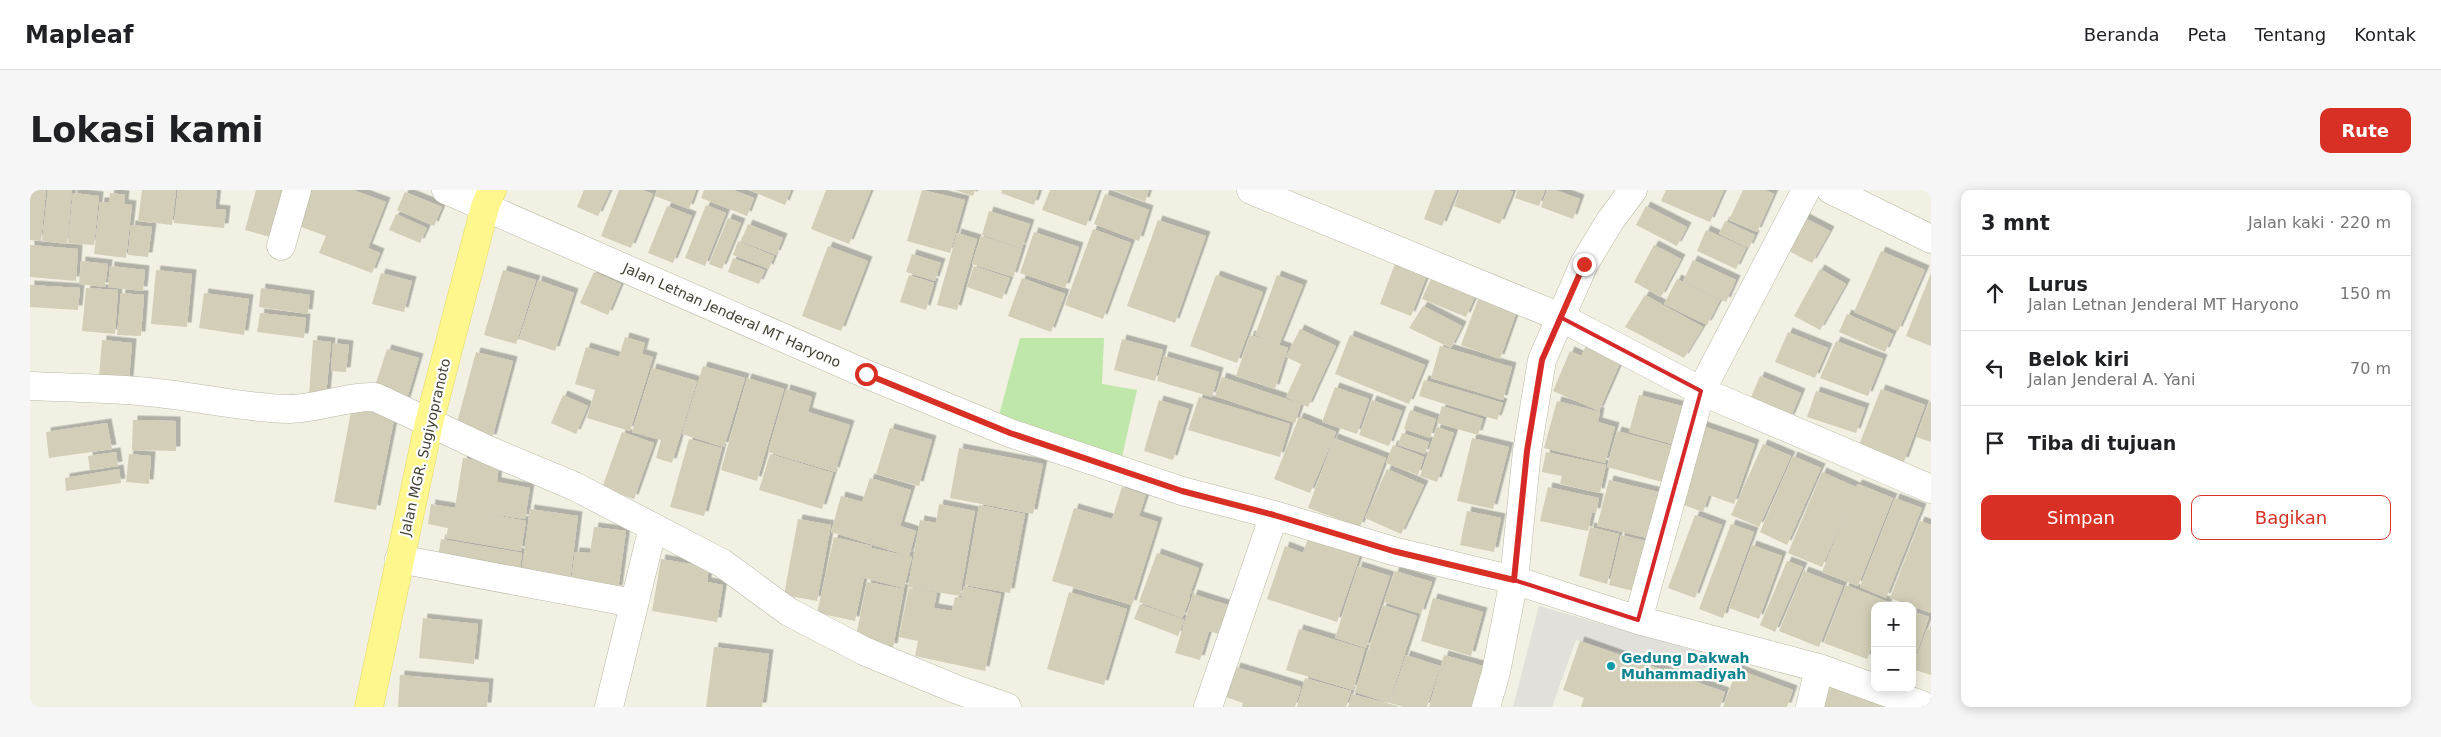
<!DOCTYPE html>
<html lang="id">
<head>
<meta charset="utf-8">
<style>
  :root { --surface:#fff; --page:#f6f6f6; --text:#202124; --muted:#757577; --line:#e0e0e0; --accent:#d93025 }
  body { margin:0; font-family:"DejaVu Sans",sans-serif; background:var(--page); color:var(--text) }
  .controls { position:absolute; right:15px; bottom:15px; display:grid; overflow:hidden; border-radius:10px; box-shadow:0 2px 12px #0003 }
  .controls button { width:45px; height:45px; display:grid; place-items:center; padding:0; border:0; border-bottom:1px solid var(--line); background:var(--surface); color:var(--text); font:25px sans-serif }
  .stop { position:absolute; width:15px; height:15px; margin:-11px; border:4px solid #d93025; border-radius:50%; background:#fff }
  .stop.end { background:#d93025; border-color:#fff; box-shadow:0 1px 5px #0008 }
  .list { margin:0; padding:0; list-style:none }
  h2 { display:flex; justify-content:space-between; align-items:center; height:65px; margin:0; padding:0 20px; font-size:21px }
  h2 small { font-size:16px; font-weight:400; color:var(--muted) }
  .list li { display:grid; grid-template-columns:32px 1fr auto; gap:15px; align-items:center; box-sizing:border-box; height:75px; padding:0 20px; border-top:1px solid var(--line) }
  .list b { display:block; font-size:19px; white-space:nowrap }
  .list p { margin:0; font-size:16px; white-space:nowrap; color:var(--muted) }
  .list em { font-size:16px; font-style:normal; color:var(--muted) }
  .actions { display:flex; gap:10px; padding:15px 20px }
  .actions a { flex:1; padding:11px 0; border:1px solid var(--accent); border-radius:10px; text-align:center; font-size:18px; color:var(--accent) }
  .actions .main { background:var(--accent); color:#fff }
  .icon { flex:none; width:28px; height:28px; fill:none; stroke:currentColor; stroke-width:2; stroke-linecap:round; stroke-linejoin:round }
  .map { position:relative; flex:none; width:1901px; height:517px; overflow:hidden; border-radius:10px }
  header { display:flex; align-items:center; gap:30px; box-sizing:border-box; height:70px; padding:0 25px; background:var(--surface); border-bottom:1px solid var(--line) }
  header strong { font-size:24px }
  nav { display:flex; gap:28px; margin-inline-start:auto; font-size:18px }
  .intro { display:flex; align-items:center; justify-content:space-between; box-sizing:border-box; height:120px; padding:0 30px }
  h1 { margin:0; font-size:35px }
  .button { padding:12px 22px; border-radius:10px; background:var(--accent); color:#fff; font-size:18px; font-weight:700 }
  main { display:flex; gap:30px; padding:0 30px }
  aside { flex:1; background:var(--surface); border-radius:10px; box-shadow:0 2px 12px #0003 }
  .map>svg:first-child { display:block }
  .green { fill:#bee7a9 }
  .parking { fill:#e1e0db }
  .building { fill:#d3ceb7; filter:url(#shadow) }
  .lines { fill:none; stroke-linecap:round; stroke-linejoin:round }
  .minor-casing { stroke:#bcb9a5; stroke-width:29 }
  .major-casing { stroke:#e4d95d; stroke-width:29 }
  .minor { stroke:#fff; stroke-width:28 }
  .major { stroke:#fff78d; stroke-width:28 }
  .route { stroke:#d93025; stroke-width:6 }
  .marked { fill:none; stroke:#d62828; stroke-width:4; stroke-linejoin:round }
  .culture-dot { fill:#0f9aa8; stroke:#fff; stroke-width:2 }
  .labels { text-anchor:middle; stroke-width:4.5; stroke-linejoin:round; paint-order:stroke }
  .street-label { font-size:14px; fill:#434033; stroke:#fff }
  .culture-label { font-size:14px; font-weight:bold; fill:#0d838f; stroke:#fff; text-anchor:start }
</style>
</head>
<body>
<header>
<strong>Mapleaf</strong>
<nav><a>Beranda</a><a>Peta</a><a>Tentang</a><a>Kontak</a></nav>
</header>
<div class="intro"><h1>Lokasi kami</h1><a class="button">Rute</a></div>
<main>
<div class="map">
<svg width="1901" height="517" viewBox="0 0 1901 517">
  <defs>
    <filter id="shadow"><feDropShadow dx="4.5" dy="-4.5" stdDeviation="0" flood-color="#0004"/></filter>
  </defs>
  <rect width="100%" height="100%" fill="#f1f0e2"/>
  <path class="green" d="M990 148H1074L1072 194 1107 200 1092 267 968 229Z"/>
  <path class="parking" d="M1509 416 1684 466 1673 486 1546 450 1522 517H1483Z"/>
  <path class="building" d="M0 0H16L11 51 0 50Z
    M18 0H42L37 54 12 51Z
    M112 0H146L142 35 108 31Z
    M148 0H187L185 19 196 20 194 38 144 33Z
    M226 0H261L247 49 215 40Z
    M272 0H323L356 12 338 58 350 63 342 83 289 63 296 46 260 33Z
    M554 0H580L568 26 547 17Z
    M589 0H612L623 4 601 58 571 46Z
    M627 0H666L659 19 625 6Z
    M674 0H703L724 8 717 26 671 8Z
    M719 0H761L755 15Z
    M796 0H841L819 54 781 39Z
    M892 0 935 10 920 63 877 51Z
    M925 0H945L943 6Z
    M972 0H1009L1004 15 971 3Z
    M1020 0H1069L1056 36 1012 20Z
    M1083 0H1119L1115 12Z
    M1405 0H1427L1412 36 1394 29Z
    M1430 0H1479L1483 2 1470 34 1424 16Z
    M1488 0H1515L1509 16 1485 8Z
    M1517 0H1525L1550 9 1543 29 1511 17Z
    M1636 0H1694L1680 32 1631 11Z
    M1713 0H1735L1744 4 1727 42 1699 30Z
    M375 2 412 17 404 36 367 20Z
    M43 3 69 6 64 55 38 53Z
    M80 3 95 5 94 14 102 15 96 68 64 64 70 12H79Z
    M1075 4 1119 20 1109 51 1064 34Z
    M676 15 696 23 675 76 655 68Z
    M637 16 662 26 643 73 618 63Z
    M1616 16 1657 37 1647 56 1606 35Z
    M959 21 1000 34 992 58 952 45Z
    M366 24 397 38 390 53 359 40Z
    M1773 27 1800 41 1782 73 1755 59Z
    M698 28 711 33 692 79 679 74Z
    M1128 30 1176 46 1145 133 1097 116Z
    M1695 31 1725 45 1719 58 1689 44Z
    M718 34 753 48 746 65 711 51Z
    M101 35 122 37 118 67 98 65Z
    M1063 39 1101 53 1073 129 1035 115Z
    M1676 40 1716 58 1706 79 1667 61Z
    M1004 42 1049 57 1035 98 990 83Z
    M927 43 947 49 927 120 907 115Z
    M951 46 992 59 983 87 942 74Z
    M708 51 744 66 739 79 703 65Z
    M0 55 48 59 46 91 0 87Z
    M1624 55 1651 69 1631 107 1604 92Z
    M798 56 838 71 811 141 772 126Z
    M1851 61 1895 80 1868 141 1824 122Z
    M882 64 911 73 905 91 876 82Z
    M703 68 735 80 729 94 698 82Z
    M1367 68 1399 80 1381 126 1350 114Z
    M1663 70 1706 90 1696 112 1653 91Z
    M51 71 78 74 75 97 49 94Z
    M80 76 115 80 113 101 78 97Z
    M944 76 980 88 972 109 937 97Z
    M1790 79 1816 94 1790 140 1764 126Z
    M126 80 162 84 157 137 121 134Z
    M473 80 506 90 486 154 454 145Z
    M564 82 591 94 578 125 550 113Z
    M351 83 382 91 374 122 342 114Z
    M1901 83V156L1876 146Z
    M879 85 904 93 896 120 870 112Z
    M1186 85 1233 102 1207 173 1160 156Z
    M1247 85 1273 95 1249 155 1258 158 1245 199 1206 186 1220 145 1246 153 1225 145Z
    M1402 86 1446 104 1436 127 1392 109Z
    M992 88 1035 104 1021 142 978 126Z
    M1647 89 1690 110 1677 135 1634 114Z
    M508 90 544 103 525 161 489 149Z
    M0 95 50 98 48 120 0 117Z
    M56 98 88 100 85 144 52 141Z
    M231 98 280 105 278 124 229 117Z
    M91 103 114 105 111 146 87 145Z
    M174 103 219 109 214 145 169 138Z
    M1450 104 1488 118 1470 169 1431 155Z
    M1615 105 1673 137 1654 168 1595 137Z
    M1393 116 1432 136 1421 158 1379 138Z
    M230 123 276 128 274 148 227 142Z
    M1817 124 1863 144 1855 162 1809 142Z
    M1270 139 1306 156 1278 217 1256 207 1271 174 1256 167Z
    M1758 142 1798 158 1785 188 1745 172Z
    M1320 145 1395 175 1379 214 1305 184Z
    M595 147 615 153 612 164 623 167 600 241 557 228 565 200 545 194 556 157 589 167Z
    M1092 149 1133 160 1125 191 1084 180Z
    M72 150 102 153 99 191 69 188Z
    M283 150 301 152 296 206 279 205Z
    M1806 151 1853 169 1838 206 1790 188Z
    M303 153 319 155 316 182 301 181Z
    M1410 156 1482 177 1473 210 1401 188Z
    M1556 156 1591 171 1569 221 1523 201 1540 161 1551 166Z
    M357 159 389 168 376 212 343 202Z
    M446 162 483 171 462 249 425 240Z
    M1134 166 1189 182 1182 207 1127 191Z
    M673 176 715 188 694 257 652 244Z
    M622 178 667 191 642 273 626 268 631 250 602 242Z
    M1730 186 1771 203 1760 229 1719 212Z
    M1192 187 1271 214 1265 233 1185 206Z
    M717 188 754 199 727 291 691 280Z
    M1394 190 1473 213 1467 230 1389 206Z
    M1305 197 1339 209 1327 244 1292 232Z
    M756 199 782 207 778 222 820 235 805 282 738 262Z
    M1851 199 1895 215 1874 272 1829 255Z
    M1786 201 1835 218 1826 243 1777 227Z
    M533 205 558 216 546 244 521 233Z
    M1609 205 1652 216 1642 254 1599 242Z
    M1169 207 1260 234 1250 267 1158 240Z
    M1129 210 1159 219 1143 270 1114 261Z
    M1342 210 1372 221 1359 256 1329 245Z
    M1527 211 1570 222 1568 232 1585 237 1575 273 1514 258Z
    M1899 212H1901V252L1886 247Z
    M322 216 365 225 346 320 304 312Z
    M1412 216 1453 229 1448 245 1407 233Z
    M1380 220 1406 229 1400 248 1374 239Z
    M1269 227 1306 242 1280 303 1244 289Z
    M103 230 146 231V261L102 260Z
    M77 233 82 259 19 268 16 242Z
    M1670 235 1725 254 1704 314 1679 305 1673 322 1643 311Z
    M1407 237 1424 243 1407 292 1390 286Z
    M860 238 902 250 889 296 846 284Z
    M1587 241 1646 257 1636 293 1577 277Z
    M592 242 624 253 604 309 572 298Z
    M1372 243 1399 252 1395 264 1368 255Z
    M1304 248 1356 268 1330 337 1278 318Z
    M1442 248 1479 257 1463 319 1427 311Z
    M659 249 692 258 674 326 640 317Z
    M1733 254 1761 266 1729 337 1701 325Z
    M1363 255 1394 267 1388 285 1356 273Z
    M929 258 1013 274 1003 324 920 308Z
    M86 262 88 276 60 280 58 266Z
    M1516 262 1576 275 1570 303 1530 294 1532 286 1512 282Z
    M99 264 121 266 119 294 96 292Z
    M740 264 803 283 792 319 729 300Z
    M1763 266 1791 278 1757 355 1730 342Z
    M433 268 469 274 467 292 500 298 495 329 446 322 496 331 491 361 416 348 418 338 398 334 401 314 425 318Z
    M89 279 91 293 36 301 35 288Z
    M1357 279 1394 295 1371 344 1335 328Z
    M1792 282 1826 297 1828 294 1863 308 1828 396 1792 382 1820 313 1792 377 1758 363Z
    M840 288 881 300 870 336 886 341 879 366 801 342 811 306 832 312Z
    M1579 290 1628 302 1617 348 1567 336Z
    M1092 297 1116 305 1109 326 1128 332 1102 415 1022 391 1044 318 1082 329Z
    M1518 297 1569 308 1566 323 1562 322 1558 341 1510 331Z
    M1865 308 1892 318 1856 408 1830 397Z
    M909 314 945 321 930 406 878 397 890 330 906 333Z
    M949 315 995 324 980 403 935 395Z
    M500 319 548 326 540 391 491 385Z
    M1437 321 1471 328 1464 362 1430 355Z
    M1665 325 1692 335 1665 408 1638 398Z
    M768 329 801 335 787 411 754 405Z
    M1890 331 1901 335V423L1860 408Z
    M1701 334 1724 342 1693 428 1669 419Z
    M564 337 596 341 588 400 541 393 545 362 560 363Z
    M1560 337 1589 344 1577 394 1549 386Z
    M1591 345 1616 351 1604 401 1579 395Z
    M804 347 842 356 839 368 842 358 882 367 874 398 834 388 825 431 787 423Z
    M1278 348 1330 365 1307 432 1237 409 1255 356 1273 363Z
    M411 349 492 363 489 386 407 373Z
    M1722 355 1752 366 1729 429 1699 418Z
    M1127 363 1169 378 1159 407 1121 394 1160 408 1152 428 1109 412Z
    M631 369 679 377 677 392 693 395 687 432 622 421Z
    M1757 371 1773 377 1745 442 1730 435Z
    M1328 376 1360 386 1336 458 1305 448Z
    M1365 381 1402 392 1391 424 1354 412Z
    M1774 381 1813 396 1789 457 1749 441Z
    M837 392 874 399 863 458 825 451Z
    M1816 395 1858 412 1857 416H1845V448L1837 469 1794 453Z
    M934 396 971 404 955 481 885 466 888 451 869 447 879 398 907 403 904 418 922 421 925 407 931 408Z
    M1039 402 1097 419 1074 495 1017 479Z
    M1163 404 1201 416 1192 445 1179 441 1170 470 1145 463Z
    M1403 408 1453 422 1441 466 1391 451Z
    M1110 414 1154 430 1148 446 1104 429Z
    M1353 415 1387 426 1359 513 1325 502 1338 460H1340L1339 459Z
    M1882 421 1899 427 1883 474H1882Z
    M393 428 448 434 444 474 389 468Z
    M1269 439 1335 459 1323 500 1256 480Z
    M1897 439 1901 440V485L1882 479Z
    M1550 451 1695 502 1690 517H1551L1554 508 1533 500Z
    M684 457 739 464 732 517H676Z
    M1376 465 1410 476 1397 517H1373L1360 513Z
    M1414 465 1453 476 1441 517H1399Z
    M1206 477 1271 497 1265 517H1212L1213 513 1196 507Z
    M1707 479 1763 500 1757 517H1693Z
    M370 485 459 493 457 517H368Z
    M1275 488 1321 501 1316 517H1267Z
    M1800 496 1871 517H1794Z
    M1322 504 1368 516 1367 517H1318Z"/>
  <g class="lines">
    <g class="minor-casing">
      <path id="minor" d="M416 0 836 184 980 243 1152 301 1244 325 1363 361 1484 390 1608 430 1789 478 1897 517
        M1221 0 1530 127 1671 201 1901 299
        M1801 0 1901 49
        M251 56 267 0
        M0 196C39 198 79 198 118 202 165 206 212 218 259 219 289 219 315 206 345 207L458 260 544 296 692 373 759 422 834 461 928 500 977 517
        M369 369 603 413
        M1608 430 1671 201 1776 0
        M579 517 623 337
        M1178 517 1244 325
        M1456 517 1466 482 1484 390 1497 261 1512 170 1554 74 1580 31 1603 0
        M1780 517 1789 478"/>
    </g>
    <g class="major-casing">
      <path id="major" d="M339 517 399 233 455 17 462 0"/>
    </g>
    <use href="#minor" class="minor"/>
    <use href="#major" class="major"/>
  </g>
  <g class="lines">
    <path class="route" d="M836 184 980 243 1152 301 1244 325 1363 361 1484 390 1497 261 1512 170 1554 74"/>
  </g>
  <path class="marked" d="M1530 127 1671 201 1608 430 1484 390 1497 261 1512 170Z"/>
  <circle class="culture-dot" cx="1581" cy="476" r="5"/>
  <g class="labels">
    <g class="street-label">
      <text transform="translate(702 125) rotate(24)" y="5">Jalan Letnan Jenderal MT Haryono</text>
      <text transform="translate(395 257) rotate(-77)" y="5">Jalan MGR. Sugiyopranoto</text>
    </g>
    <g class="culture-label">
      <text x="1591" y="473">Gedung Dakwah<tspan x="1591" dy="16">Muhammadiyah</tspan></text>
    </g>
  </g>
</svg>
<div class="controls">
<button>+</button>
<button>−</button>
</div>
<div class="stop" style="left:836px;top:184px"></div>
<div class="stop end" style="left:1554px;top:74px"></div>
</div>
<aside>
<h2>3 mnt<small>Jalan kaki · 220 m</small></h2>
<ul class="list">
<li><svg class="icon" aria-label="ahead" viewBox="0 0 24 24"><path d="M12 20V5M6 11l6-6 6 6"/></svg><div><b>Lurus</b><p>Jalan Letnan Jenderal MT Haryono</p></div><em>150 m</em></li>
<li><svg class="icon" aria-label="left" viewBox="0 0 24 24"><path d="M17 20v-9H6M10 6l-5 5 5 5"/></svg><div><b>Belok kiri</b><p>Jalan Jenderal A. Yani</p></div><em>70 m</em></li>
<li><svg class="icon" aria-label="arrive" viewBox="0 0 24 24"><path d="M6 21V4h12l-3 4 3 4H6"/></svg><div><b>Tiba di tujuan</b></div></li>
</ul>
<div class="actions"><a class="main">Simpan</a><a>Bagikan</a></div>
</aside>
</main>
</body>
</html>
